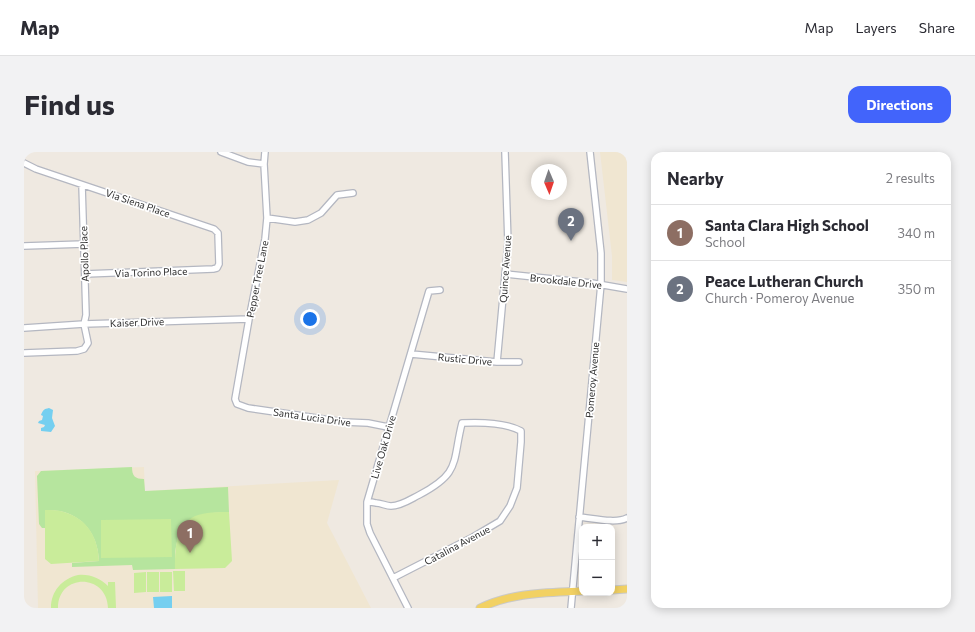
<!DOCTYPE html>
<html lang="en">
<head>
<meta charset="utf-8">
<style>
  :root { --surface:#fff; --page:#f2f2f3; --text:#2b2b33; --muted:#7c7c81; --line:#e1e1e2; --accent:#4264fb }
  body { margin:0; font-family:Commissioner,sans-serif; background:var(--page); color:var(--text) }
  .controls { position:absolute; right:12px; bottom:12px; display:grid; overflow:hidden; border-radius:8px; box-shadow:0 2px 10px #0003 }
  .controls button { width:36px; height:36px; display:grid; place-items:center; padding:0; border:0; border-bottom:1px solid var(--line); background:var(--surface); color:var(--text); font:20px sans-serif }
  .compass { position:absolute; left:507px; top:12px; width:36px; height:36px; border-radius:50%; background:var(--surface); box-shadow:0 2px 10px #0003; rotate:178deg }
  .you { position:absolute; left:286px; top:167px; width:14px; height:14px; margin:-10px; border:3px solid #fff; border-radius:50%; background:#1a73e8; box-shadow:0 0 0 6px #1a73e833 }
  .badge { display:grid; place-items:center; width:26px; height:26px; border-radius:50%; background:var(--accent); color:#fff; font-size:13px; font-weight:700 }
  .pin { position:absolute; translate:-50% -33px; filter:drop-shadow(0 1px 2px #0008) }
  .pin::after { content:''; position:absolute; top:21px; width:14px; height:12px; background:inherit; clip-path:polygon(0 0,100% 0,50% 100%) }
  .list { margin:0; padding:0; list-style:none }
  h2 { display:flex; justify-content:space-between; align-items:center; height:52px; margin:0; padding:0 16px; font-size:17px }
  h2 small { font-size:13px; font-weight:400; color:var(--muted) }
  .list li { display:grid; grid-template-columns:26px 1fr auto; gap:12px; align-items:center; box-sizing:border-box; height:56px; padding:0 16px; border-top:1px solid var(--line) }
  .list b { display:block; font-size:15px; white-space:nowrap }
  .list p { margin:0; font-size:13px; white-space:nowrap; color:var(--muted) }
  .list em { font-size:13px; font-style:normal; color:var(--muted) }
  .map { position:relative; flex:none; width:603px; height:456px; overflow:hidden; border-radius:12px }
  header { display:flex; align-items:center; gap:24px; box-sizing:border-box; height:56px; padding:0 20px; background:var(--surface); border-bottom:1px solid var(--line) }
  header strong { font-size:19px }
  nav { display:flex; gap:22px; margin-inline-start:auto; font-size:14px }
  .intro { display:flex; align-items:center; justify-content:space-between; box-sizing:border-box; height:96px; padding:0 24px }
  h1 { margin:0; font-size:28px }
  .button { padding:10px 18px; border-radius:12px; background:var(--accent); color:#fff; font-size:14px; font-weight:700 }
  main { display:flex; gap:24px; padding:0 24px }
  aside { flex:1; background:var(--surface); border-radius:12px; box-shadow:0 2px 10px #0003 }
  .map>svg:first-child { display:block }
  .education { fill:#f0e6d1 }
  .green { fill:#b6e59e }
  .pitch { fill:#c9ec9a }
  .water { fill:#75cff0 }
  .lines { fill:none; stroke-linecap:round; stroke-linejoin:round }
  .minor-casing { stroke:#b4b7c1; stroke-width:8 }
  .major-casing { stroke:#c9c9c9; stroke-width:9 }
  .minor { stroke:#fff; stroke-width:5.5 }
  .major { stroke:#f2d163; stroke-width:7 }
  .labels { text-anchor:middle; stroke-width:3.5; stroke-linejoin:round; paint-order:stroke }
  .street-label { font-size:10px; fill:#2e2e2e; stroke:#fff }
</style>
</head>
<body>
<header>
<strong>Map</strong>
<nav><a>Map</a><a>Layers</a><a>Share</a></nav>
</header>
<div class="intro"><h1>Find us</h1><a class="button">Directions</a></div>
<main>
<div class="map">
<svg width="603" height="456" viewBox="0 0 603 456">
  <rect width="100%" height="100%" fill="#efe9e1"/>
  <path class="education" d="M576 0H603V130L588 128V104Z
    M120 315 121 339 315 328 303 371 347 456H14L11 319Z"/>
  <path class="green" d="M108 315C108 324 111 327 120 327L121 339 204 335 205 360 188 361 154 385 151 400V417L109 418 108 413 48 415V411L75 409C74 386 63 367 40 360 34 358 27 359 22 358L21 376H18L15 372 13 324 17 319Z"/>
  <path class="pitch" d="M21 358C27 358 34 358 40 360 64 367 74 386 75 409L27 412 21 407Z
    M205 360 208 409 201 416 151 417C151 398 151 374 171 364 181 360 195 360 205 360Z
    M147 367 148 405 77 406V368Z
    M149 419H161V439H150Z
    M122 420V440L110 441V421Z
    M123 420H135V440H123Z
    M136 420H148V440H136Z
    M54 423C67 422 75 426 84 434V430H91L92 456H84C83 421 34 421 34 456H27C27 439 38 427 54 423Z"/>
  <path class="water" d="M25 256 29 258 28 266 31 274 27 280 17 279V276L20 275 21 273 14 271 15 269 18 268 19 264 17 263C19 258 20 257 25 256Z
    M148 444V456H130L129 445Z"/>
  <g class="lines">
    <g class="minor-casing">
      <path id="minor" d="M197 0 224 10 240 12
        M241 0 240 12 243 66 241 87 225 167 211 247 213 252 224 256 320 270 344 271 364 275
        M0 11 12 17 190 77 194 81 195 112 193 116 189 117 61 122
        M58 33 62 163 60 172
        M243 66 271 70 284 68 297 61 313 43 329 41
        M0 94 60 92
        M481 122 568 131 603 137
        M0 176 60 172 225 167
        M0 201 53 199 60 197 64 191 60 172
        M387 202 473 210H495
        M473 210 484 91 481 0
        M343 350C346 350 349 350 352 351 357 351 362 354 367 354 377 354 387 347 395 343 437 321 428 311 438 271 457 270 480 270 497 279V290L493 336 486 354 476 369 449 385 369 426
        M555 365C568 366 592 372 603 366
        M384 456 346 381 343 372V350L405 139 416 138
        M547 456 577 132V101L566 0"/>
    </g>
    <g class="major-casing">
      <path id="major" d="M588 438 603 437
        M456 456C490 440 521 441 558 439"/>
    </g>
    <use href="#minor" class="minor"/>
    <use href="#major" class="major"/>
  </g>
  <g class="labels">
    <g class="street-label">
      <text transform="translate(114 51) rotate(19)" y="4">Via Siena Place</text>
      <text transform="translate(60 102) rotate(-92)" y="4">Apollo Place</text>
      <text transform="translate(481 117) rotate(-86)" y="4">Quince Avenue</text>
      <text transform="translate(127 120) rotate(-2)" y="4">Via Torino Place</text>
      <text transform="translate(233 127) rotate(-79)" y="4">Pepper Tree Lane</text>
      <text transform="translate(542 129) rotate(6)" y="4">Brookdale Drive</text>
      <text transform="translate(113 170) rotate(-2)" y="4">Kaiser Drive</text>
      <text transform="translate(441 207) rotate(5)" y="4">Rustic Drive</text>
      <text transform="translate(568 228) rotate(-85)" y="4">Pomeroy Avenue</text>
      <text transform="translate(288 265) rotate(8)" y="4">Santa Lucia Drive</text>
      <text transform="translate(359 295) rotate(-74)" y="4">Live Oak Drive</text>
      <text transform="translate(433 393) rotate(-28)" y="4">Catalina Avenue</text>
    </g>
  </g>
</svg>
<div class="controls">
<button>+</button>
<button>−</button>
</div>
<svg class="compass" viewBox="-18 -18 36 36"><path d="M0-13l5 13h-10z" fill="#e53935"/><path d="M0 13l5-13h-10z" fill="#7c7c81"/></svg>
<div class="you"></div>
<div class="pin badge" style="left:166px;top:401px;background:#8d6e63">1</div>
<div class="pin badge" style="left:547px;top:89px;background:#6b7280">2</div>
</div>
<aside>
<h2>Nearby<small>2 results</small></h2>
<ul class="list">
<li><span class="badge" style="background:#8d6e63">1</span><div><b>Santa Clara High School</b><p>School</p></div><em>340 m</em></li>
<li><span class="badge" style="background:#6b7280">2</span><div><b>Peace Lutheran Church</b><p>Church · Pomeroy Avenue</p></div><em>350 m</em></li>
</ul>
</aside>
</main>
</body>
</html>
